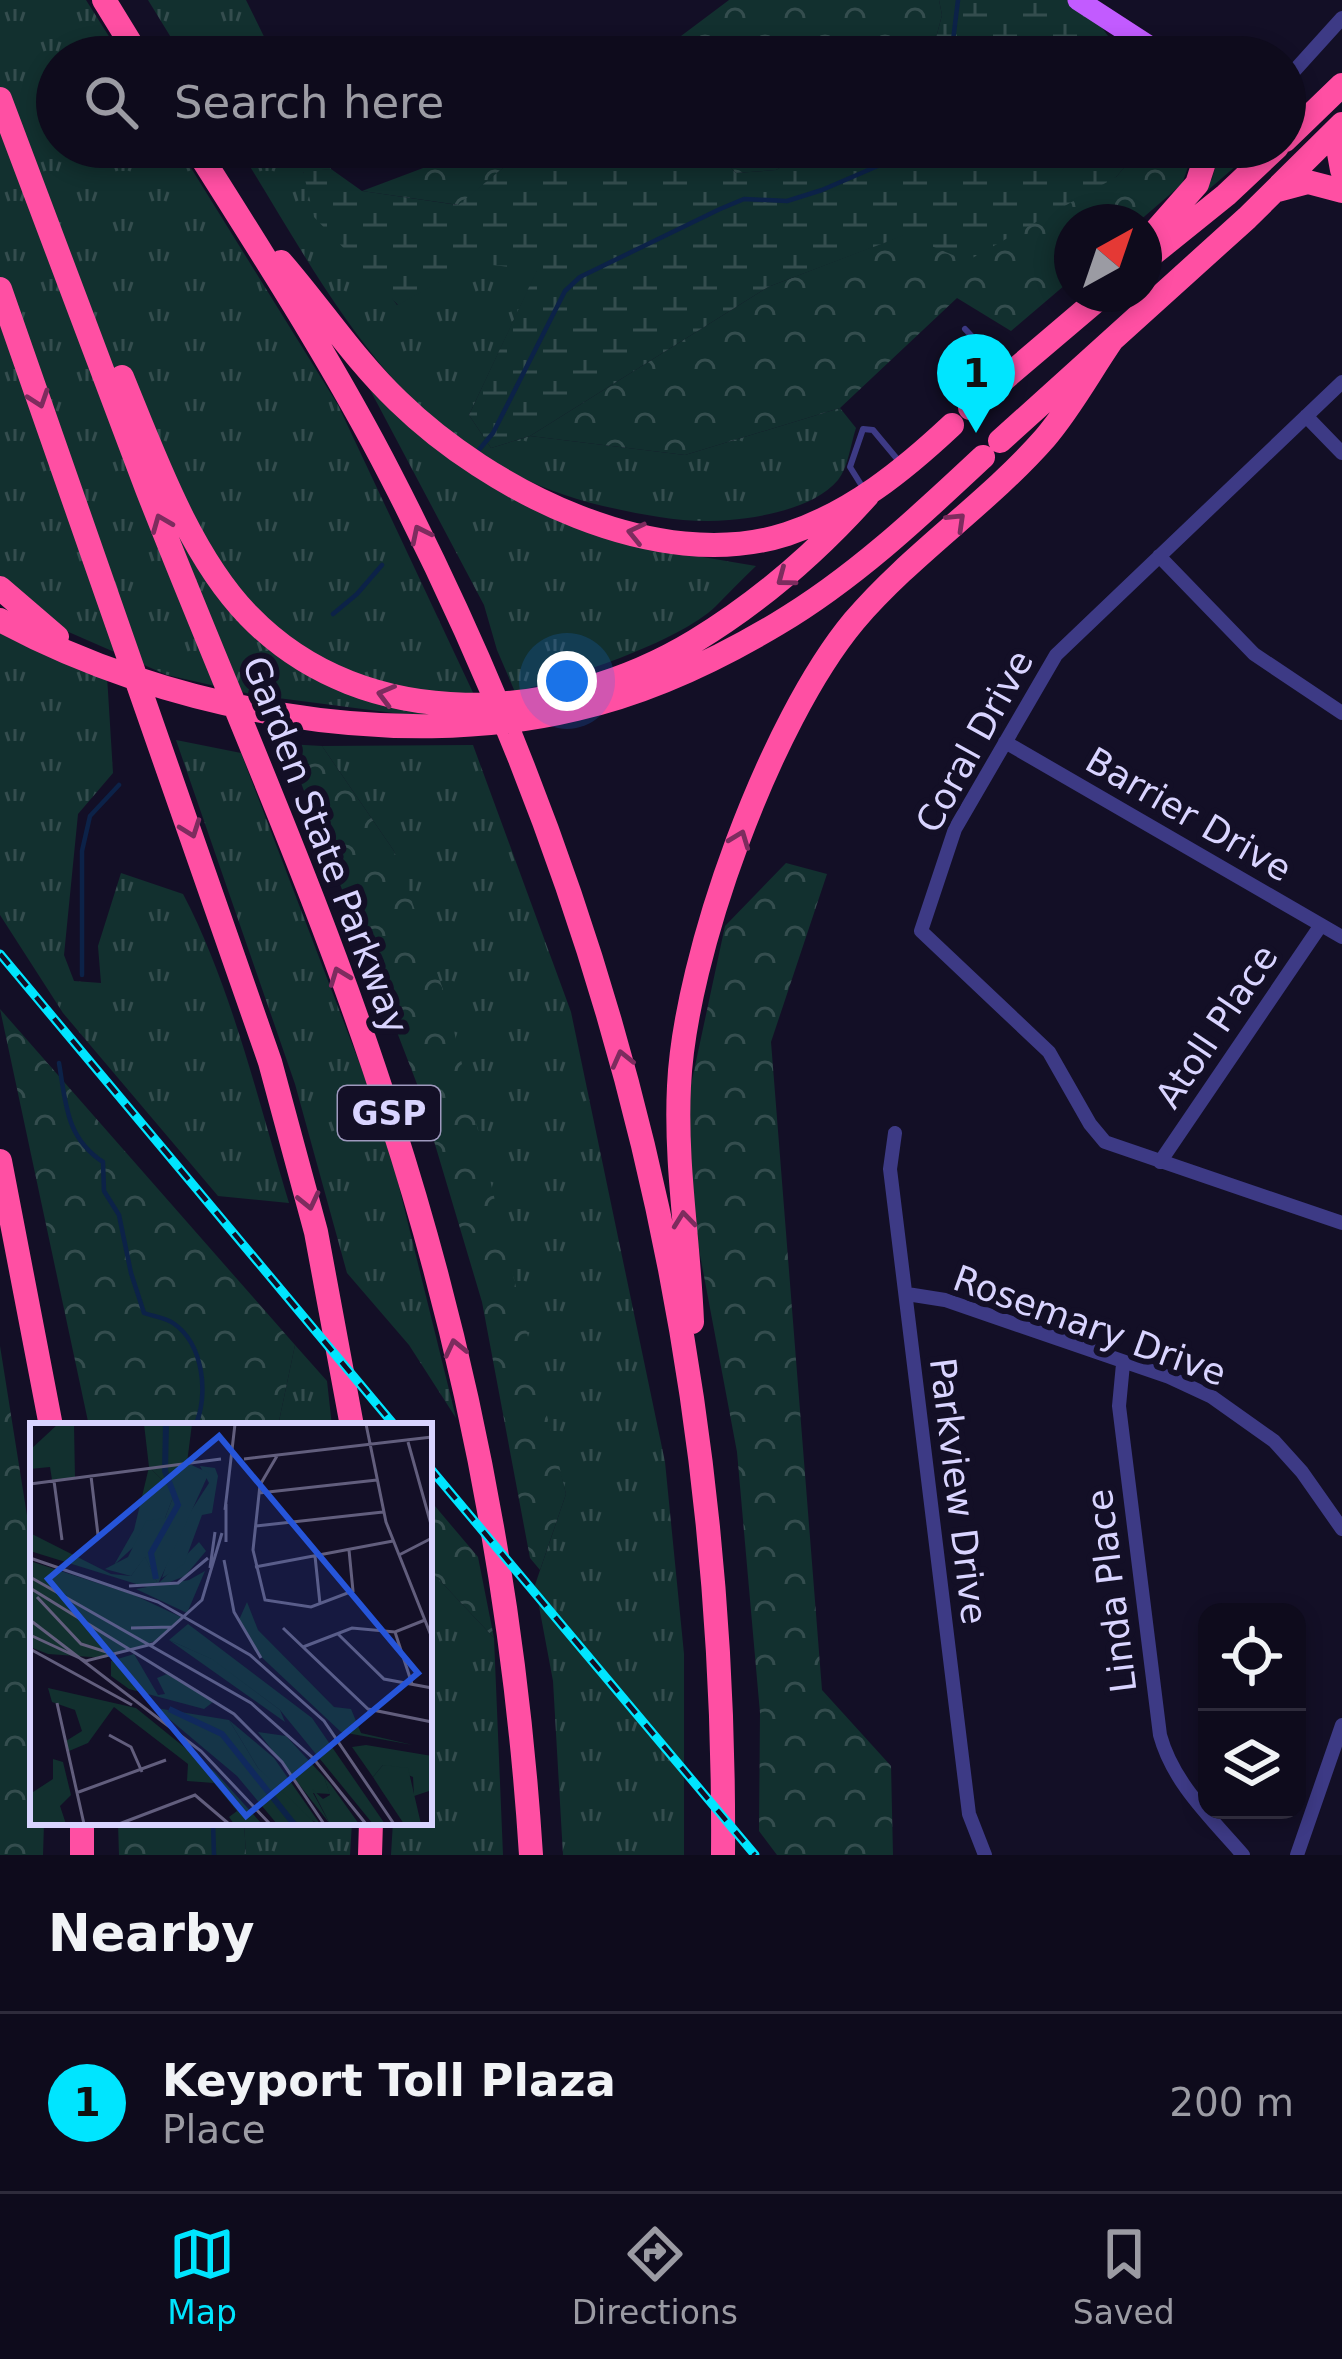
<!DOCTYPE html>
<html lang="en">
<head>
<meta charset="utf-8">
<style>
  :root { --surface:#0e0b1c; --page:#171425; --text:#f1f3f6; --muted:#9b9ba3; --line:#2e2b3b; --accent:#00e5ff }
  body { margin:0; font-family:"DejaVu Sans",sans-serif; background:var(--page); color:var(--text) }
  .controls { position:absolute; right:36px; bottom:36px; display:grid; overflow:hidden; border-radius:24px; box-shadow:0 6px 18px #0003 }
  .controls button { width:108px; height:108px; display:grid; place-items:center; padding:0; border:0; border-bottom:3px solid var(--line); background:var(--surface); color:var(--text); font:60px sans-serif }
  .compass { position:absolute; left:1054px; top:204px; width:108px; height:108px; border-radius:50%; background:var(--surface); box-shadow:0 6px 18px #0003; rotate:40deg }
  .you { position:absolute; left:567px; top:681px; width:42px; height:42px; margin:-30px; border:9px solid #fff; border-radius:50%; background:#1a73e8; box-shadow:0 0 0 18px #1a73e833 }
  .badge { display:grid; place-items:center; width:78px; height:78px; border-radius:50%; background:var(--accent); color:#111; font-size:39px; font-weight:700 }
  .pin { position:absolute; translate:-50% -99px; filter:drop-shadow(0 3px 6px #0008) }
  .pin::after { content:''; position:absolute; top:63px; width:42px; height:36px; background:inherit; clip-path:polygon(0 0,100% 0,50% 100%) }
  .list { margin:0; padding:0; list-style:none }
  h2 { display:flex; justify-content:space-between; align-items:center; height:156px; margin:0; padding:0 48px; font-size:51px }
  h2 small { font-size:39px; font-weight:400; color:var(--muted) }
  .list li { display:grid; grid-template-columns:78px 1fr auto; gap:36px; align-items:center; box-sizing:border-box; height:180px; padding:0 48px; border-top:3px solid var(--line) }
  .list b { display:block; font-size:45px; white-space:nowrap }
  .list p { margin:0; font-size:39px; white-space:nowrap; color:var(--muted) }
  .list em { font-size:39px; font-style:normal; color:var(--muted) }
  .icon { flex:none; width:66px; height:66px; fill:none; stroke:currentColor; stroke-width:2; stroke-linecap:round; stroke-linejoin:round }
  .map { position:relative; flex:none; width:1342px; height:1855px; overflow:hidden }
  .search { position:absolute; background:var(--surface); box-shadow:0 6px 18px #0003; left:36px; right:36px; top:36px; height:132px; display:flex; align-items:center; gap:30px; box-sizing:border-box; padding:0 42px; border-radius:66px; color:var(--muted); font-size:45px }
  .sheet { height:336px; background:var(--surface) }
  nav { display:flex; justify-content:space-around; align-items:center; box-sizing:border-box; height:168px; border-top:3px solid var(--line); background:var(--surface); font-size:33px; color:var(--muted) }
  nav a { display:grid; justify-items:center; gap:6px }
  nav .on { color:var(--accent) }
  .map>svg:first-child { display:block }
  .grass { fill:url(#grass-tufts) }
  .forest { fill:url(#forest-crowns) }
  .wetland { fill:url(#wetland-marsh) }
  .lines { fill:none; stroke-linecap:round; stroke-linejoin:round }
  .stream { stroke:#0c2248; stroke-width:4.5 }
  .lane { stroke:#3d3a85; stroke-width:6 }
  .street { stroke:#3d3a85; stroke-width:14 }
  .primary { stroke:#c25bff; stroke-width:21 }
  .highway { stroke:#ff4fa3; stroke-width:24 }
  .rail-casing { stroke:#00e5ff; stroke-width:9 }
  .rail { stroke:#130f26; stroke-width:4.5; stroke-dasharray:14; stroke-linecap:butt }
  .oneway { stroke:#7d2c5e }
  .labels { text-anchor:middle; stroke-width:12; stroke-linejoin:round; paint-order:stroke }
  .shield { fill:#130f26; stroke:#9e99be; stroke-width:3 }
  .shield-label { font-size:33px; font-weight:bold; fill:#d9d4ff }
  .street-label { font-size:36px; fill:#d9d4ff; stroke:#130f26 }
  .inset-river { fill:none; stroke:#0c2248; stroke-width:6 }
  .inset-road { fill:none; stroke:#625e7d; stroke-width:3 }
  .view { fill:#2655da; fill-opacity:0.15; stroke:#2655da; stroke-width:6 }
  .inset-edge { fill:none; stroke:#d9d4ff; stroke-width:6 }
</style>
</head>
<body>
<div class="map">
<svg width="1342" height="1855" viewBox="0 0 1342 1855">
  <defs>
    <pattern id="grass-tufts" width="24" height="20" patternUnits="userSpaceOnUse" patternTransform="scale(3)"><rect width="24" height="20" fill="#12302f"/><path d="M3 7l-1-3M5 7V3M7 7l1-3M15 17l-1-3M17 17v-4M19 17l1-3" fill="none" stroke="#344d4e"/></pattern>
    <pattern id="forest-crowns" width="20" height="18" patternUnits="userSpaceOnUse" patternTransform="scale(3)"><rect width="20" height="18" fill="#12302f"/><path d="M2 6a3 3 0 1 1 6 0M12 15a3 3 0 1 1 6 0" fill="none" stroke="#344d4e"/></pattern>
    <pattern id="wetland-marsh" width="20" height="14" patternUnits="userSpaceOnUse" patternTransform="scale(3)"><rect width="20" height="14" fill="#12302f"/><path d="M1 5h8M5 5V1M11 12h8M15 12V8" fill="none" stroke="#344d4e"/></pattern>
  </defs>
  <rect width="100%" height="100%" fill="#130f26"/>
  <path class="grass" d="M0 0H86L122 57H57V147H178L338 405 476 699 432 718 255 695 167 675 0 602Z
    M148 0H246L274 57H183Z
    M238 147H320L331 169 303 172 397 305 475 262 538 269 469 415 491 448 530 436 685 455 840 408 856 428C851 443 848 468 838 480 814 508 763 517 729 520 686 524 644 515 603 506 406 459 336 304 238 147Z
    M1221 147H1258L1193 203 1212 179Z
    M367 384 428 437 649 548 756 566C742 579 729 593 716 606 678 643 567 678 515 692L497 650 484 605Z
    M0 630 107 676 113 773 78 814 64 955 74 981 101 983 98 946 121 873 183 894C231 985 259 1104 289 1203L218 1196 63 1013 0 915Z
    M176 740 241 753 385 1130 456 1418 409 1345 347 1273 295 1084Z
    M473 745 571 1012 665 1462 684 1654V1855H563L553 1681 535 1585 566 1494 394 851 322 746Z
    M295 1345 327 1381 332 1426H278Z
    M429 1569 494 1638 503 1855H391L393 1822H429Z
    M244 1822H352L350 1855H246Z"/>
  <path class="forest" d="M729 0H939L942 15 931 57H653Z
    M479 147H560L509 163 459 205 362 191Z
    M712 147H816L776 170 736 173Z
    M1142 147H1195L1182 184 1138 222H1072V279L1011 331 957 298 840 408 685 455 530 436 768 287 906 234 1116 177Z
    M286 744 322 746 394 851 446 998 566 1494 540 1570 530 1558 482 1302 417 1084Z
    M786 863 827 874 771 1042 822 1690 891 1766 893 1855H777L759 1831 760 1713 737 1452 676 1127 692 1080 725 926Z
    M0 1009 295 1345 278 1426H89Z
    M0 1346 29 1528 33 1584V1822H44L43 1855H0Z
    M429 1499 478 1557 494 1638 429 1569Z
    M118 1822H244L246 1855H119Z"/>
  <path class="wetland" d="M939 0H1092L1088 8 1123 57H931L942 15Z
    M560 147H712L736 173 776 170 816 147H1142L1116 177 967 261 905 235 768 287 530 436 491 448 469 415 537 270 475 263 398 305 314 217 303 171 331 169 362 191 458 205 509 163Z"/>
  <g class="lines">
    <path class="stream" d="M951 57 958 0
      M478 451 493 433 565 291 580 277 720 209 744 199 787 201 822 190 887 162 900 147
      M333 614 357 594 382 565
      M82 975V851L90 816 119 785
      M59 1063C66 1104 66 1138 103 1162L104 1191 119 1215 131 1273 144 1313C152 1316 166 1318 173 1323 204 1344 209 1396 195 1426
      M213 1822 214 1855"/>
    <path class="lane" d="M965 329 1005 371
      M865 491 850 467 863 429 873 430 898 460"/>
    <path class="street" d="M1285 81 1342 18
      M1342 382 1056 655 955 829 921 931 1049 1052 1090 1124 1105 1142 1342 1223
      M1306 416 1342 453
      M1159 556 1254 654 1342 713
      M1005 742 1342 937
      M895 1133 890 1169 969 1814 985 1855
      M1160 1162 1321 925
      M907 1294 945 1300 1169 1377 1212 1397 1274 1441 1302 1472 1342 1529
      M1123 1364 1119 1406 1160 1735C1173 1783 1211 1818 1243 1855
      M1297 1855 1342 1725"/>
    <path class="primary" d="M1078 0 1166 57"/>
    <path class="highway" d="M104 0 139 57
      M0 99C50 229 97 359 147 489 229 698 323 905 391 1120 468 1358 515 1605 531 1855
      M1335 131 1342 170
      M1285 140 1342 85
      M195 147C263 255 333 363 391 476 616 912 727 1364 723 1855
      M1278 190 1308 182 1342 191
      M1144 244 1197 184 1209 147
      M1144 261 1226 195 1277 147
      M281 262C321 308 354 359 398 401 489 490 657 576 787 534 851 513 904 470 952 425
      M0 289 270 1062 316 1232 352 1426
      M122 377C154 455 190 556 249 616 366 737 560 723 695 641 761 601 817 552 868 495
      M970 408 1104 294
      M1000 441 1247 218 1342 124
      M0 588 57 637
      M0 620C164 709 393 753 576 709 647 693 715 661 777 624 853 579 919 517 983 457
      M0 1161 51 1426
      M692 1322C689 1243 675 1165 679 1086 685 955 770 722 854 621 911 554 987 504 1045 438 1070 409 1090 372 1112 340
      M82 1855V1822
      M370 1855 371 1822"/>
    <g class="rail-casing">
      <path id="rail" d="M0 954 395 1426
        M429 1467 755 1855"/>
    </g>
    <use href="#rail" class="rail"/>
  </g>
  <defs><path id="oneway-chevron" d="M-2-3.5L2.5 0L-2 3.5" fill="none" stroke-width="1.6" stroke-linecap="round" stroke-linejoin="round" transform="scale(3)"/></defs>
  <g class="oneway">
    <use href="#oneway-chevron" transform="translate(39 399) rotate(71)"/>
    <use href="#oneway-chevron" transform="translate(957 521) rotate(-44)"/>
    <use href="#oneway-chevron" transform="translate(161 523) rotate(-112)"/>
    <use href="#oneway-chevron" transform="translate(636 533) rotate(-167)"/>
    <use href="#oneway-chevron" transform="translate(420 534) rotate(-116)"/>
    <use href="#oneway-chevron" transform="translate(785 578) rotate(143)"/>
    <use href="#oneway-chevron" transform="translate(386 695) rotate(-165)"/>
    <use href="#oneway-chevron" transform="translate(191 829) rotate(70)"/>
    <use href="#oneway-chevron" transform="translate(740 839) rotate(-69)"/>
    <use href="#oneway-chevron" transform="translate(339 976) rotate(-111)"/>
    <use href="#oneway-chevron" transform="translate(622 1059) rotate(-104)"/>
    <use href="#oneway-chevron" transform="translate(309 1201) rotate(77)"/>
    <use href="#oneway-chevron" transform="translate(684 1220) rotate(-96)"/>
    <use href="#oneway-chevron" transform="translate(455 1348) rotate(-103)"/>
  </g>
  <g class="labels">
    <rect class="shield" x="338" y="1086" width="102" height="54" rx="9"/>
    <g class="shield-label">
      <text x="389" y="1125">GSP</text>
    </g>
    <g class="street-label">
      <text transform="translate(974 741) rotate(-61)" y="13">Coral Drive</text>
      <text transform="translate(1189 814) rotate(30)" y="13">Barrier Drive</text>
      <text transform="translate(326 845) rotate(69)" y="13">Garden State Parkway</text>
      <text transform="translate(1216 1026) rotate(-56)" y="13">Atoll Place</text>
      <text transform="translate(1090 1325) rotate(20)" y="13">Rosemary Drive</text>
      <text transform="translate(959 1491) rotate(83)" y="13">Parkview Drive</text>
      <text transform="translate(1111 1591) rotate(-97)" y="13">Linda Place</text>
    </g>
  </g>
  <g transform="translate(30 1423)">
    <rect width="402" height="402" fill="#130f26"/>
    <path d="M0 110 81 151 101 153 115 133 128 161 169 119 176 128 155 153 130 163 116 164 0 128ZM0 138 104 172 153 195 125 218 75 235 18 231 0 224ZM175 148 157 190 106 166 159 157ZM158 201 282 295 355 401H343L250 287 181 236 139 217ZM104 231 128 272 135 271 127 255 137 251 183 279 174 286 99 266 81 253V238ZM199 297 244 335 290 401 270 392 228 345ZM228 309 256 313 294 354 300 371 283 370 300 401ZM336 322 402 333V367L384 373 383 354 353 342 343 354 322 324Z" fill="#12302f"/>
    <path d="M28 1H44L45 55 22 57 20 44 0 46V27ZM170 43 185 45 188 53 182 90 172 92 154 141 132 155 146 111 179 60ZM119 44 145 69 135 95 84 142 104 107ZM217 179 228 207 304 284 321 286 331 310 383 322 311 309 225 228 209 197ZM139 217 182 236 250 287 255 299ZM18 265 106 285 185 349 232 401H204L199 394 207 388 184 360 157 358 158 341 84 284 58 320 39 328 36 318 52 308 45 287 22 279ZM126 285 199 297 228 345 286 401H247L207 353ZM23 336 33 339 41 372 30 383 36 401H0V371L23 356ZM353 342 378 345 391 401H374L352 368 343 354ZM294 354 301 362 329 401H300L282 366 293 376 300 372Z" fill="#12302f"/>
    <path d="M114 1H162L157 40 179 50 128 161 115 134 101 153 75 146 98 134 116 98 135 95 145 69 119 44Z" fill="#12302f"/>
    <path class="inset-river" d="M126 156 121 130 148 82 135 48 136 1M139 286 192 311 264 401"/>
    <path class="inset-road" d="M336 1 356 99 402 215M378 19 402 105M247 33 230 62 223 127 235 177 281 184 323 168 319 127M214 36 402 14M61 53 68 112M24 58 32 117M0 61 191 36M229 70 347 57M195 87 205 1M226 103 353 89M196 119V81M369 132 402 115M285 133 290 181M0 135 128 179 220 232 294 298 364 401M194 137 204 189 231 235M225 144 363 118M180 145 185 109M0 154 221 280 283 335 336 401M99 163 148 160 178 135M0 165 204 291 252 339 294 401M7 174 51 221 86 232M0 197 171 328 240 401M101 205 142 204M253 205 338 286 402 299M365 209 382 261M307 210 354 256 402 265M0 212 56 238 123 221 172 177 192 110M273 224 322 205 365 209 395 197M0 226 102 282M27 280 54 401M79 312 101 324 112 349M46 370 136 337M89 401 165 372 199 401"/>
    <path class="view" d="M189 13 388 250 216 393 18 156Z"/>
    <rect width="402" height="402" class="inset-edge"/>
  </g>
</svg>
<div class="controls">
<button><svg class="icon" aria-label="locate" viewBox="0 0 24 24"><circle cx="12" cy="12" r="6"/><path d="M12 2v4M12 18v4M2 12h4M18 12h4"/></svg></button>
<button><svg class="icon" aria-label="layers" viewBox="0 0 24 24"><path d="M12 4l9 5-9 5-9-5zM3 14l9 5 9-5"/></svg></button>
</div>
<svg class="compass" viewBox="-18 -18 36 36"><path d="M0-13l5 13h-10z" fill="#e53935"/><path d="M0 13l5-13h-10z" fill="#9b9ba3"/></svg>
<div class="you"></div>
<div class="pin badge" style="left:976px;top:433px">1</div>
<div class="search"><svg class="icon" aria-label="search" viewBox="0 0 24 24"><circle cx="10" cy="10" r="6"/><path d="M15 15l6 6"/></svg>Search here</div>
</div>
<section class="sheet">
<h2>Nearby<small></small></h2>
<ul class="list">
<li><span class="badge">1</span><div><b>Keyport Toll Plaza</b><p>Place</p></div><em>200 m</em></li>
</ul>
</section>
<nav>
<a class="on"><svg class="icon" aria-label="map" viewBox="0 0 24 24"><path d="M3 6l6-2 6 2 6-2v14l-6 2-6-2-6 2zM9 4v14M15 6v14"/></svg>Map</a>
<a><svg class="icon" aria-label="directions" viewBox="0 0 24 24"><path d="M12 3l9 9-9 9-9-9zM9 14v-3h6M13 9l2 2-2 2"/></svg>Directions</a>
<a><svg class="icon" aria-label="saved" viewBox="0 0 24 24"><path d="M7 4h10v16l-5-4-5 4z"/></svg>Saved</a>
</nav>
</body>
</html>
